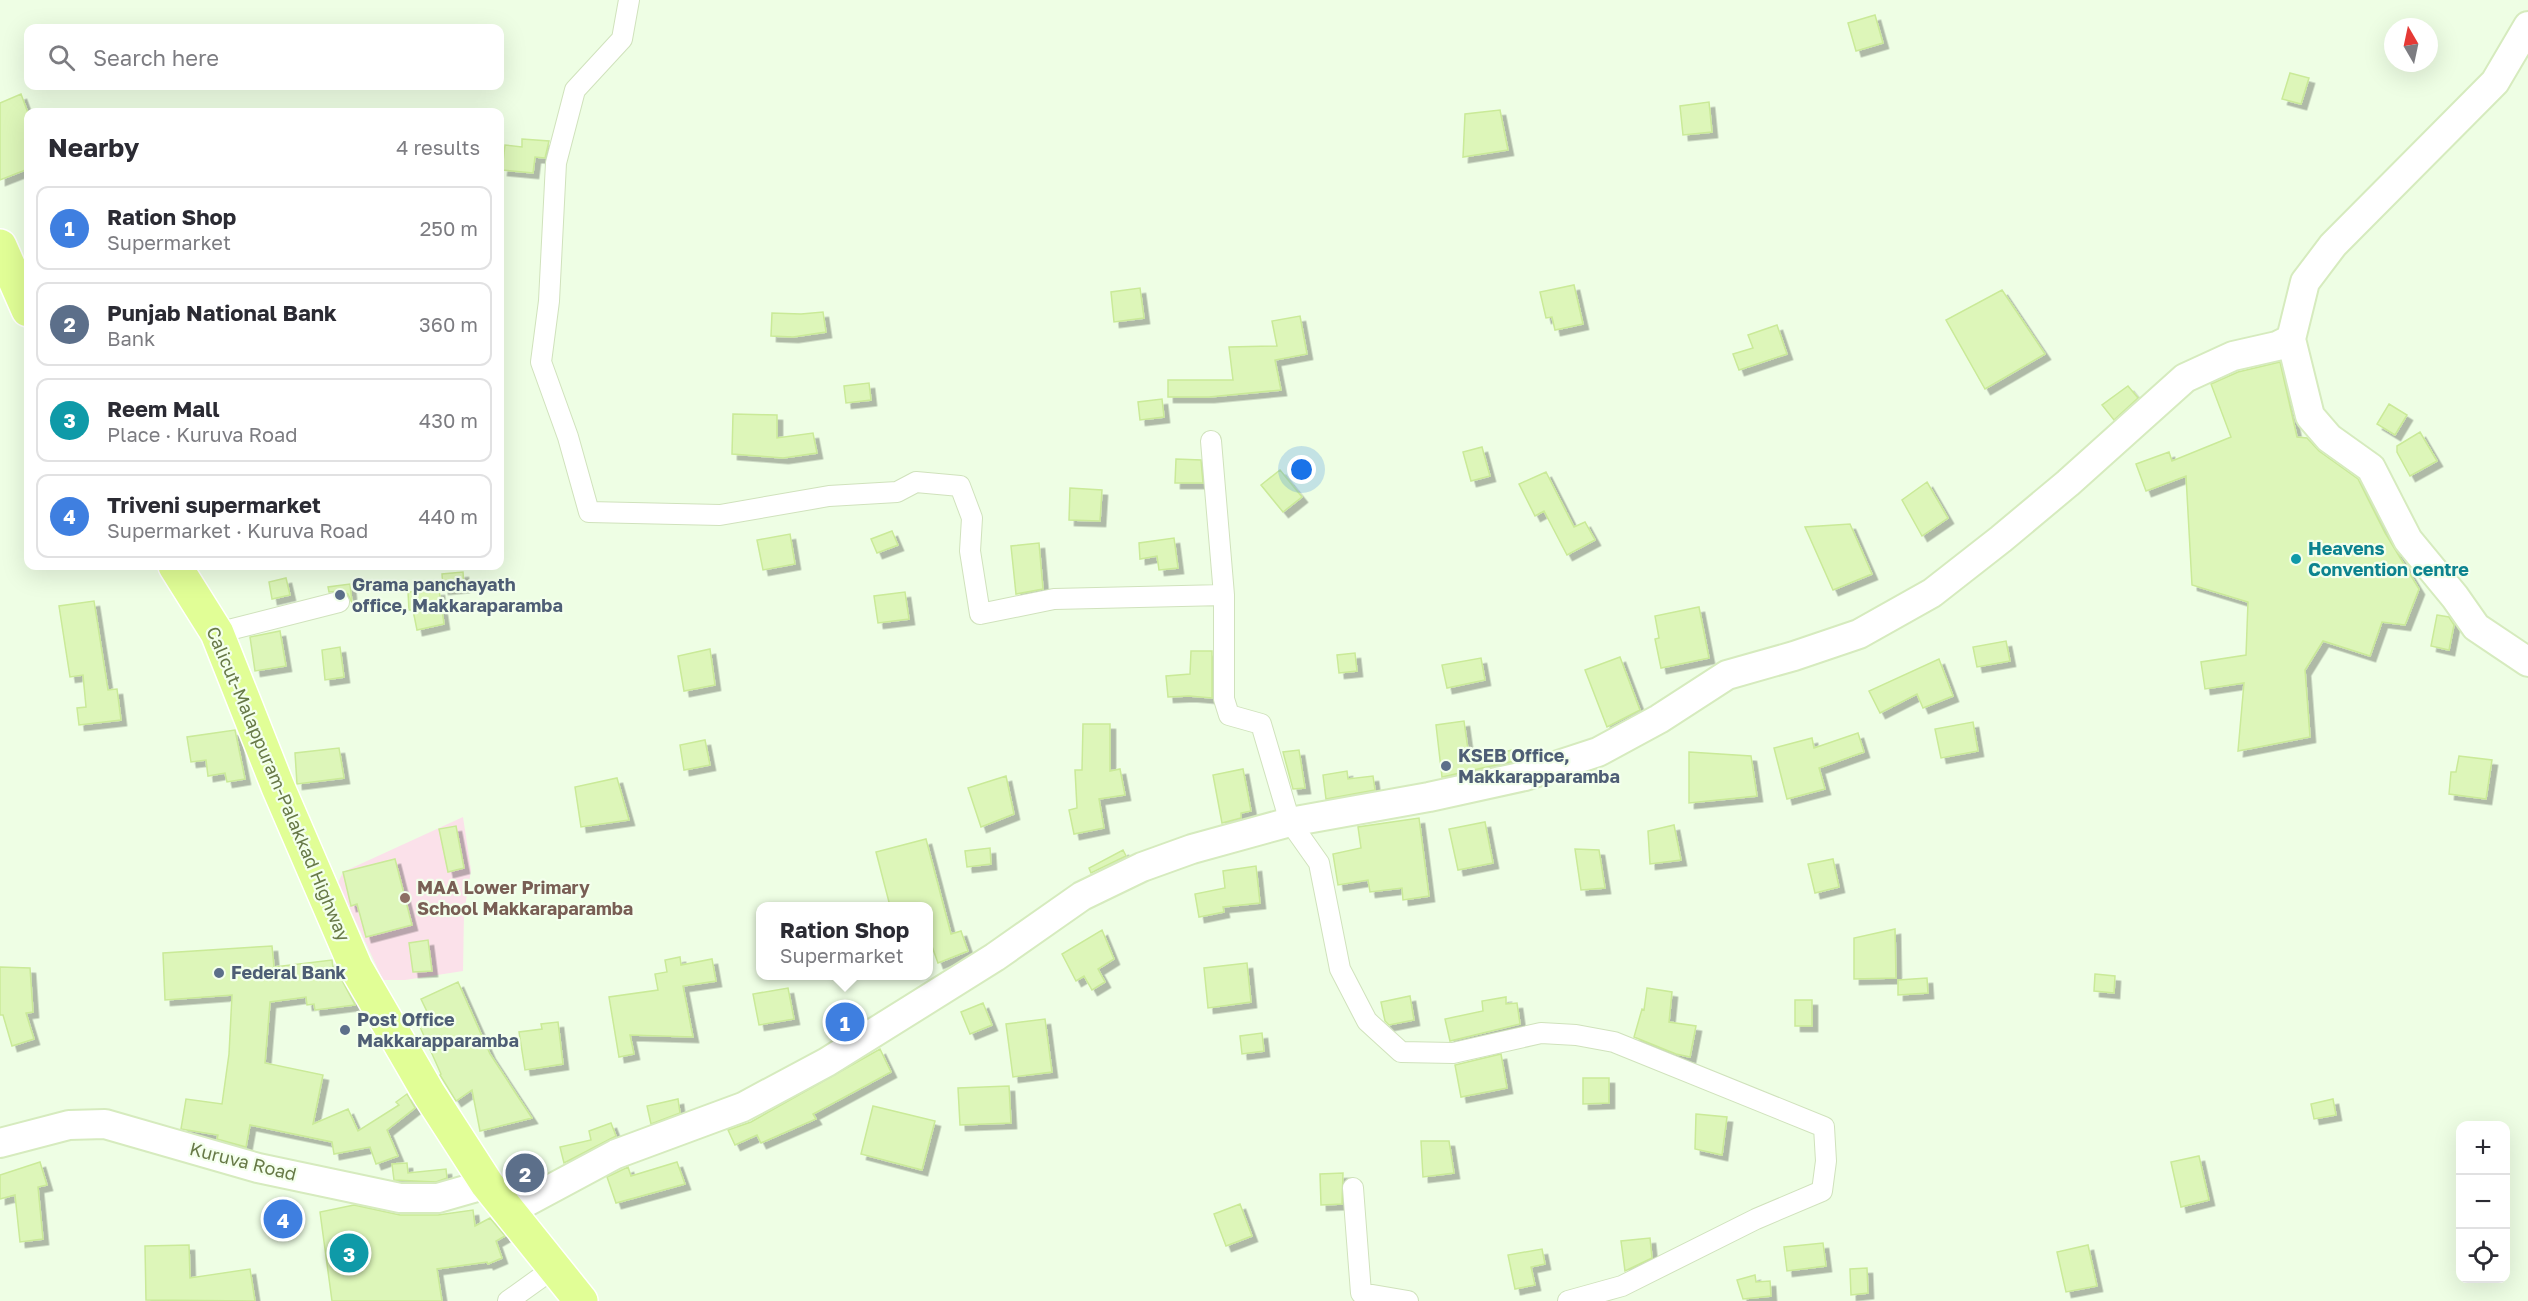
<!DOCTYPE html>
<html lang="en">
<head>
<meta charset="utf-8">
<style>
  :root { --surface:#fff; --page:#f2f2f3; --text:#2b2b33; --muted:#7c7c81; --line:#e1e1e2; --accent:#1a73e8 }
  body { margin:0; font-family:"Golos Text",sans-serif; background:var(--page); color:var(--text) }
  .controls { position:absolute; right:18px; bottom:18px; display:grid; overflow:hidden; border-radius:12px; box-shadow:0 6px 24px #0002 }
  .controls button { width:54px; height:54px; display:grid; place-items:center; padding:0; border:0; border-bottom:2px solid var(--line); background:var(--surface); color:var(--text); font:30px sans-serif }
  .compass { position:absolute; left:2384px; top:18px; width:54px; height:54px; border-radius:50%; background:var(--surface); box-shadow:0 6px 24px #0002; rotate:351deg }
  .you { position:absolute; left:1302px; top:470px; width:21px; height:21px; margin:-15px; border:4px solid #fff; border-radius:50%; background:#1a73e8; box-shadow:0 0 0 9px #1a73e833 }
  .badge { display:grid; place-items:center; width:39px; height:39px; border-radius:50%; background:var(--accent); color:#fff; font-size:20px; font-weight:700 }
  .pin { position:absolute; translate:-50% -50%; border:3px solid #fff; box-shadow:0 2px 6px #0006 }
  .popup { position:absolute; left:756px; top:902px; width:177px; height:78px; box-sizing:border-box; display:grid; place-content:center; border-radius:12px; background:var(--surface); filter:drop-shadow(0 2px 4px #0005); font-size:20px; white-space:nowrap; color:var(--muted) }
  .popup b { font-size:22px; color:var(--text) }
  .popup::after { content:''; position:absolute; left:50%; top:100%; margin-left:-12px; border:12px solid transparent; border-top-color:var(--surface) }
  .list { margin:0; padding:0; list-style:none }
  h2 { display:flex; justify-content:space-between; align-items:center; height:78px; margin:0; padding:0 24px; font-size:26px }
  h2 small { font-size:20px; font-weight:400; color:var(--muted) }
  .list li { display:grid; grid-template-columns:39px 1fr auto; gap:18px; align-items:center; box-sizing:border-box; height:84px; margin:0 12px 12px; padding:0 12px; border:2px solid var(--line); border-radius:12px }
  .list b { display:block; font-size:22px; white-space:nowrap }
  .list p { margin:0; font-size:20px; white-space:nowrap; color:var(--muted) }
  .list em { font-size:20px; font-style:normal; color:var(--muted) }
  .icon { flex:none; width:33px; height:33px; fill:none; stroke:currentColor; stroke-width:2; stroke-linecap:round; stroke-linejoin:round }
  .map { position:relative; flex:none; width:2528px; height:1301px; overflow:hidden }
  .search { position:absolute; background:var(--surface); box-shadow:0 6px 24px #0002; left:24px; top:24px; width:480px; height:66px; display:flex; align-items:center; gap:15px; box-sizing:border-box; padding:0 21px; border-radius:12px; color:var(--muted); font-size:22px }
  .panel { position:absolute; background:var(--surface); box-shadow:0 6px 24px #0002; left:24px; top:108px; width:480px; height:462px; border-radius:12px }
  .map>svg:first-child { display:block }
  .education { fill:#fbe1ea }
  .building { fill:#ddf6b9; stroke:#caea98; stroke-width:1.5; filter:url(#shadow) }
  .lines { fill:none; stroke-linecap:round; stroke-linejoin:round }
  .street-casing { stroke:#d0e2bc; stroke-width:22 }
  .secondary-casing { stroke:#d6ebbe; stroke-width:32 }
  .highway-casing { stroke:#fff; stroke-width:36 }
  .street { stroke:#fff; stroke-width:20 }
  .secondary { stroke:#fff; stroke-width:28 }
  .highway { stroke:#e1fe96; stroke-width:33 }
  .culture-dot { fill:#0f9aa8; stroke:#f3ffec; stroke-width:2 }
  .service-dot { fill:#5c6f8a; stroke:#f3ffec; stroke-width:2 }
  .education-dot { fill:#8d6e63; stroke:#f3ffec; stroke-width:2 }
  .labels { text-anchor:middle; stroke-width:4.5; stroke-linejoin:round; paint-order:stroke }
  .culture-label { font-size:18px; font-weight:bold; fill:#0d838f; stroke:#f3ffec; text-anchor:start }
  .service-label { font-size:18px; font-weight:bold; fill:#4e5e75; stroke:#f3ffec; text-anchor:start }
  .street-label { font-size:18px; fill:#677947; stroke:#f3ffec }
  .education-label { font-size:18px; font-weight:bold; fill:#785e54; stroke:#f3ffec; text-anchor:start }
</style>
</head>
<body>
<div class="map">
<svg width="2528" height="1301" viewBox="0 0 2528 1301">
  <defs>
    <filter id="shadow"><feDropShadow dx="5.5" dy="5.5" stdDeviation="0" flood-color="#0004"/></filter>
  </defs>
  <rect width="100%" height="100%" fill="#eefee4"/>
  <path class="education" d="M463 817 471 870 464 913 463 971 405 980H383L338 883 343 872Z"/>
  <path class="building" d="M1875 15 1883 43 1856 51 1848 23Z
    M2290 73 2309 78 2301 104 2282 99Z
    M21 94 28 113V169L0 180V103Z
    M1709 102 1712 132 1683 135 1680 106Z
    M1500 110 1508 150 1463 157 1465 114Z
    M522 139 549 141 545 158 535 157 533 173 502 170 505 145 522 147Z
    M1574 285 1583 324 1555 330 1552 317 1546 318 1540 292Z
    M1140 288 1144 318 1114 322 1111 292Z
    M2002 290 2045 354 1985 389 1946 320Z
    M823 312 826 332 793 337 771 336 772 313 801 314Z
    M1300 316 1307 354 1275 360 1281 390 1209 397H1168V380H1233L1229 347 1277 346 1272 321Z
    M1777 325 1787 354 1739 370 1733 354 1753 348 1748 335Z
    M2280 362 2297 437 2307 438 2319 451 2358 479 2385 533 2419 589 2405 625 2382 622 2370 656 2323 641 2305 670 2310 737 2238 751 2244 683 2205 689 2201 662 2246 655 2248 602 2192 585 2186 476 2146 491 2136 464 2169 452 2172 461 2231 437 2211 384 2238 372Z
    M869 383 871 400 846 403 844 386Z
    M2128 386 2138 398 2114 420 2102 405Z
    M1162 399 1164 417 1140 420 1138 402Z
    M2389 404 2407 415 2395 435 2377 424Z
    M733 414 777 415V438L813 433 817 453 783 458 732 454Z
    M2420 432 2437 461 2410 476 2397 452V446Z
    M1482 447 1490 476 1471 481 1463 452Z
    M1176 459 1201 460 1203 483H1175Z
    M1280 470 1302 497 1283 512 1261 485Z
    M1546 472 1574 527 1585 522 1595 540 1567 555 1544 511 1535 516 1519 484Z
    M1927 482 1948 518 1922 536 1902 500Z
    M1070 488 1102 490 1100 521 1069 520Z
    M1850 524 1872 574 1833 590 1805 527Z
    M892 531 898 545 877 553 871 539Z
    M790 534 795 564 763 570 757 540Z
    M1174 538 1178 568 1159 570 1157 556 1140 559 1139 543Z
    M1039 543 1043 589 1016 594 1011 546Z
    M463 572 464 587 443 589 442 574Z
    M286 578 290 595 272 599 269 582Z
    M350 584 352 603 348 594 343 591 329 592 328 587Z
    M439 590 444 624 417 630 413 610H409L408 592Z
    M905 592 909 619 878 623 874 596Z
    M94 601 108 690 117 689 121 720 79 725 77 708 86 707 83 675 70 677 59 606Z
    M1699 607 1709 658 1661 668 1655 639 1659 638 1655 616Z
    M2437 615 2449 617 2454 625 2449 650 2431 646Z
    M280 631 286 666 255 671 250 637Z
    M2006 641 2010 661 1977 667 1973 647Z
    M340 647 344 677 325 680 322 650Z
    M710 649 715 685 684 691 678 656Z
    M1191 651H1212V698L1189 696 1168 697 1166 676 1190 674Z
    M1355 653 1357 671 1339 673 1337 655Z
    M1620 657 1640 710 1607 727 1585 670Z
    M1481 658 1485 680 1447 688 1442 665Z
    M1939 659 1953 696 1923 708 1917 694 1880 713 1869 691Z
    M1464 721 1469 757 1472 756 1473 760 1520 748 1523 759 1442 777 1436 725Z
    M1973 722 1978 751 1941 758 1935 729Z
    M1083 724H1110V771L1120 769 1125 795 1099 799 1104 828 1074 834 1069 810 1077 808 1075 770H1082Z
    M235 730 245 779 227 782 225 773 208 776 206 760 191 762 187 737Z
    M1858 733 1864 752 1819 768 1825 789 1787 799 1774 748 1812 738 1814 748Z
    M705 740 710 765 684 770 680 745Z
    M339 748 344 778 297 784 295 753Z
    M1299 750 1305 788 1293 789 1283 752Z
    M1689 752 1751 756 1757 796 1689 803Z
    M2459 756 2492 760 2486 799 2449 794 2451 772H2456Z
    M1243 769 1251 811 1241 813V818L1222 823 1213 775Z
    M1347 771 1348 779 1373 776 1375 790 1326 799 1323 775Z
    M1006 776 1014 814 981 827 968 788Z
    M617 778 629 820 581 827 575 787Z
    M1419 818 1429 896 1403 900 1402 888 1370 892 1368 880 1338 885 1333 854 1361 848 1358 827Z
    M1485 822 1493 863 1458 870 1449 829Z
    M1674 825 1681 860 1650 864 1648 831Z
    M456 826 464 868 448 872 439 829Z
    M926 839 951 934 961 931 968 951 938 963 929 938V906H890L876 852Z
    M990 848 991 864 967 867 965 851Z
    M1575 849 1599 850 1605 888 1581 890Z
    M1123 850 1126 856 1091 873 1089 868Z
    M395 859 412 925 366 937 357 904 351 906 343 872Z
    M1833 859 1839 887 1815 893 1808 864Z
    M1256 866 1260 903 1223 907 1224 912 1199 917 1195 894 1225 888 1223 871Z
    M1895 929 1896 978 1854 979V938Z
    M1102 930 1114 959 1098 969 1105 982 1092 990 1084 976 1076 981 1062 954Z
    M428 940 432 971 413 972 409 943Z
    M272 946 274 967 332 960 333 969H336L355 1005 315 1010 314 1004 307 1005 306 997 270 1002 265 1063 323 1075 313 1124 348 1109 358 1131 399 1105 396 1102 407 1094 415 1108 387 1130 398 1156 376 1164 370 1147 334 1154 332 1142 250 1125 246 1147 217 1139 218 1135 181 1129 186 1099 222 1104 229 1054 232 995 165 1000 163 953Z
    M680 957 681 965 712 959 716 981 683 986 693 1037 630 1035 634 1054 619 1057 609 997 658 990 655 974 667 972 665 960Z
    M1247 963 1251 1002 1208 1008 1204 968Z
    M0 967 30 968 33 1012 26 1013 34 1039 12 1046 3 1015H0Z
    M2095 974 2115 976 2114 993 2094 991Z
    M1927 978 1928 993 1898 995V980Z
    M458 982 490 1054 532 1118 480 1131 472 1090 456 1101 440 1075 441 1074 420 1027 432 1022 421 999Z
    M788 988 794 1019 759 1025 753 994Z
    M1647 988 1672 992 1669 1022 1696 1026 1690 1057 1676 1054 1634 1037 1642 1009 1644 1010Z
    M1410 996 1414 1020 1389 1025 1385 1021 1381 1002Z
    M1506 997V1004L1517 1003 1520 1024 1450 1041 1445 1019 1483 1011 1482 1001Z
    M1795 1000H1812V1026H1795Z
    M983 1003 992 1025 970 1034 961 1012Z
    M1045 1019 1052 1072 1013 1077 1006 1024Z
    M558 1022 563 1064 525 1070 519 1032 542 1029 541 1024Z
    M1262 1033 1264 1051 1242 1054 1240 1036Z
    M880 1049 891 1072 813 1114 816 1119 761 1143 757 1135 735 1145 728 1130 751 1122Z
    M1501 1054 1507 1088 1461 1097 1455 1065Z
    M1583 1078H1609V1103L1583 1104Z
    M1009 1086 1011 1123 960 1125 958 1088Z
    M678 1099 680 1113 651 1124 647 1106Z
    M2333 1099 2336 1115 2314 1119 2311 1104Z
    M873 1106 935 1121 922 1170 861 1154Z
    M1696 1114 1727 1117 1722 1155 1695 1149Z
    M611 1123 616 1136 564 1163 560 1147 591 1140 589 1131Z
    M1421 1141H1449L1454 1173 1423 1177Z
    M2199 1156 2209 1200 2181 1207 2171 1162Z
    M40 1162 47 1185 38 1187 43 1239 20 1242 15 1195 0 1199V1175Z
    M677 1162 685 1184 616 1203 607 1177 628 1167 631 1176Z
    M407 1163 408 1173 446 1169 447 1178 436 1182 394 1180 392 1164Z
    M1343 1173 1342 1204 1321 1205 1320 1174Z
    M1240 1204 1252 1236 1226 1246 1214 1214Z
    M354 1205 400 1215H438L473 1210 475 1226 490 1218 505 1236 496 1241 502 1258 488 1264 487 1262 437 1269 442 1301H332L320 1212Z
    M1650 1238 1652 1258 1625 1271 1621 1241Z
    M1823 1243 1826 1266 1787 1271 1784 1247Z
    M189 1245 190 1278 250 1269 255 1301 146 1300 145 1246Z
    M2088 1245 2097 1286 2066 1292 2057 1252Z
    M1542 1249 1545 1264 1531 1267 1535 1285 1515 1289 1508 1255Z
    M1867 1268 1868 1293 1851 1295 1850 1269Z
    M1755 1275 1756 1282 1770 1281 1771 1296 1743 1299 1737 1280Z"/>
  <g class="lines">
    <g class="street-casing">
      <path id="street" d="M629 0 622 39 575 90 556 163 549 301 541 362 568 437 589 512 720 515 829 496 897 492 916 482 960 486 972 518 970 551 980 614 1054 599 1224 595V699L1229 715 1261 724 1290 822 1319 863 1340 969 1367 1021 1401 1052 1453 1053 1541 1033 1576 1035 1614 1042 1824 1127 1826 1161 1822 1191 1756 1219 1622 1286 1568 1301
        M1211 441 1224 595
        M217 633 339 602
        M1353 1188 1361 1293 1408 1301
        M508 1301 554 1268"/>
    </g>
    <g class="secondary-casing">
      <path id="secondary" d="M2528 26 2495 82 2333 245 2305 282 2291 339 2310 416 2329 438 2371 468 2408 540 2455 597 2476 627 2528 662
        M0 1143 69 1125 105 1124 258 1168 400 1198H438L487 1184
        M508 1212 616 1154 743 1107 827 1062 995 957 1082 896 1142 867 1192 849 1290 822 1429 797 1525 776 1598 752 1659 719 1727 675 1794 656 1859 634 1932 593 2001 539 2068 483 2185 378 2233 356 2277 346 2291 339"/>
    </g>
    <g class="highway-casing">
      <path id="highway" d="M0 246 28 310
        M175 566 217 633 278 787 356 968 429 1094 487 1184 581 1301"/>
    </g>
    <use href="#street" class="street"/>
    <use href="#secondary" class="secondary"/>
    <use href="#highway" class="highway"/>
  </g>
  <circle class="culture-dot" cx="2296" cy="559" r="6"/>
  <g class="service-dot">
    <circle cx="340" cy="595" r="6"/>
    <circle cx="1446" cy="766" r="6"/>
    <circle cx="219" cy="973" r="6"/>
    <circle cx="345" cy="1030" r="6"/>
  </g>
  <circle class="education-dot" cx="405" cy="898" r="6"/>
  <g class="labels">
    <g class="culture-label">
      <text x="2308" y="555">Heavens<tspan x="2308" dy="21">Convention centre</tspan></text>
    </g>
    <g class="service-label">
      <text x="352" y="591">Grama panchayath<tspan x="352" dy="21">office, Makkaraparamba</tspan></text>
      <text x="1458" y="762">KSEB Office,<tspan x="1458" dy="21">Makkarapparamba</tspan></text>
      <text x="231" y="979">Federal Bank</text>
      <text x="357" y="1026">Post Office<tspan x="357" dy="21">Makkarapparamba</tspan></text>
    </g>
    <g class="street-label">
      <text transform="translate(278 784) rotate(67)" y="6">Calicut-Malappuram-Palakkad Highway</text>
      <text transform="translate(243 1162) rotate(14)" y="6">Kuruva Road</text>
    </g>
    <g class="education-label">
      <text x="417" y="894">MAA Lower Primary<tspan x="417" dy="21">School Makkaraparamba</tspan></text>
    </g>
  </g>
</svg>
<div class="controls">
<button>+</button>
<button>−</button>
<button><svg class="icon" aria-label="locate" viewBox="0 0 24 24"><circle cx="12" cy="12" r="6"/><path d="M12 2v4M12 18v4M2 12h4M18 12h4"/></svg></button>
</div>
<svg class="compass" viewBox="-18 -18 36 36"><path d="M0-13l5 13h-10z" fill="#e53935"/><path d="M0 13l5-13h-10z" fill="#7c7c81"/></svg>
<div class="you"></div>
<div class="pin badge" style="left:845px;top:1022px;background:#3f7fe0">1</div>
<div class="popup"><b>Ration Shop</b>Supermarket</div>
<div class="pin badge" style="left:525px;top:1173px;background:#5c6f8a">2</div>
<div class="pin badge" style="left:349px;top:1253px;background:#0f9aa8">3</div>
<div class="pin badge" style="left:283px;top:1219px;background:#3f7fe0">4</div>
<div class="search"><svg class="icon" aria-label="search" viewBox="0 0 24 24"><circle cx="10" cy="10" r="6"/><path d="M15 15l6 6"/></svg>Search here</div>
<section class="panel">
<h2>Nearby<small>4 results</small></h2>
<ul class="list">
<li><span class="badge" style="background:#3f7fe0">1</span><div><b>Ration Shop</b><p>Supermarket</p></div><em>250 m</em></li>
<li><span class="badge" style="background:#5c6f8a">2</span><div><b>Punjab National Bank</b><p>Bank</p></div><em>360 m</em></li>
<li><span class="badge" style="background:#0f9aa8">3</span><div><b>Reem Mall</b><p>Place · Kuruva Road</p></div><em>430 m</em></li>
<li><span class="badge" style="background:#3f7fe0">4</span><div><b>Triveni supermarket</b><p>Supermarket · Kuruva Road</p></div><em>440 m</em></li>
</ul>
</section>
</div>
</body>
</html>
